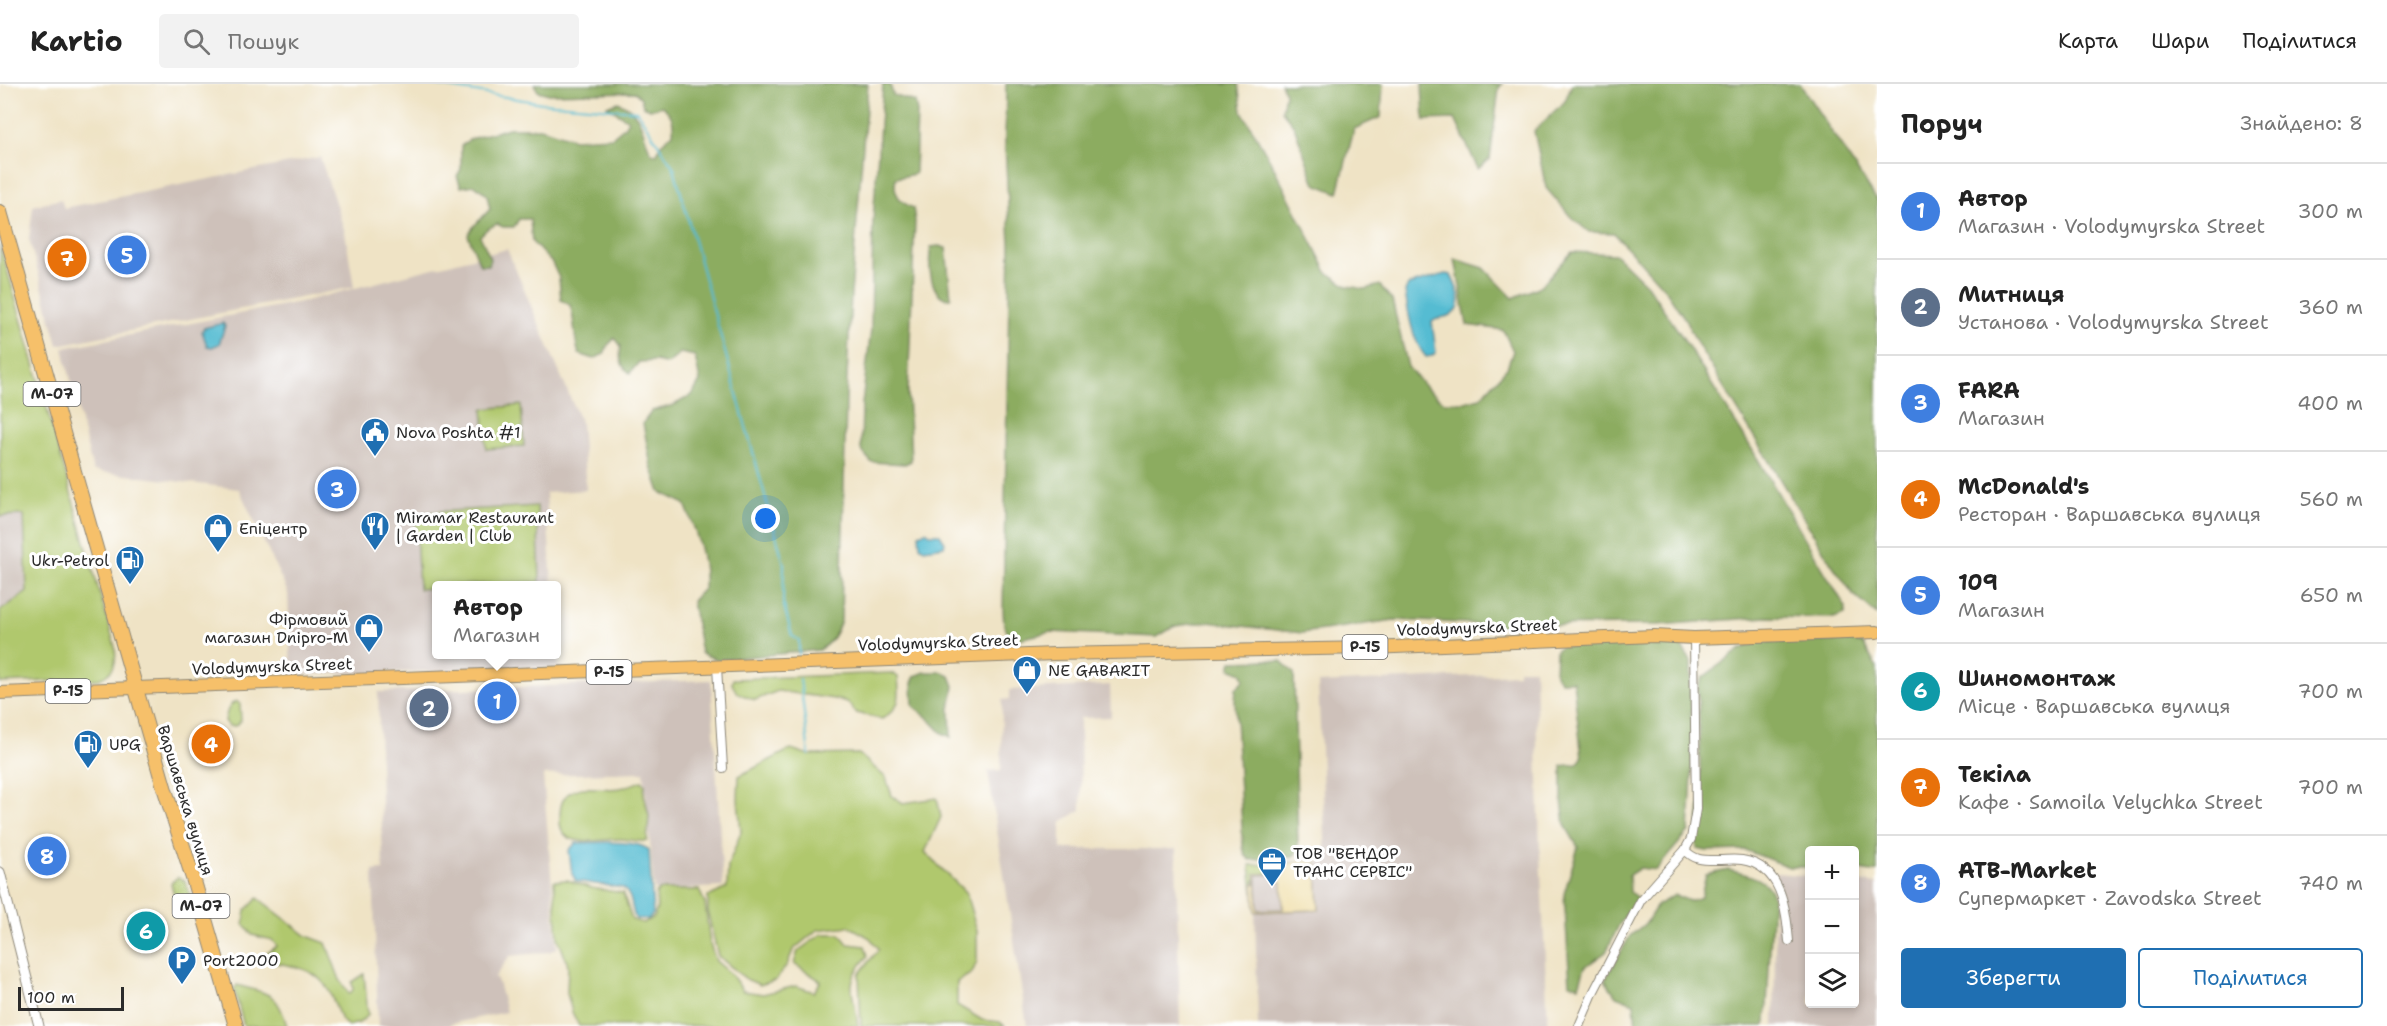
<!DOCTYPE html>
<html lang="uk">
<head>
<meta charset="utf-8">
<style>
  :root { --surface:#fff; --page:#f2f2f2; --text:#222; --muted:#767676; --line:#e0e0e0; --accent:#1f6fb2 }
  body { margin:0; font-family:"Shantell Sans",sans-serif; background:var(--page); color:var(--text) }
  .controls { position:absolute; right:18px; bottom:18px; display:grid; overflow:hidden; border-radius:6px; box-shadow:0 3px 9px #0003 }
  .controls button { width:54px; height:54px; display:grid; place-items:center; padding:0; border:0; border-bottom:2px solid var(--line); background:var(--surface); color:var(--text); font:30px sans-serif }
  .scale { position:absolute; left:18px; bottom:15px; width:106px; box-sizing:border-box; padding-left:6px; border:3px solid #2b2b2b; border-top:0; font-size:16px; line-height:21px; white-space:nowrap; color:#2b2b2b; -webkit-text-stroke:4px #fff; paint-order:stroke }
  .you { position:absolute; left:766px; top:435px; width:21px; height:21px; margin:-15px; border:4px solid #fff; border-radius:50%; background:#1a73e8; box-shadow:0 0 0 9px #1a73e833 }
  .badge { display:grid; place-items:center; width:39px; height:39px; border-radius:50%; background:var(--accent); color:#fff; font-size:20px; font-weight:700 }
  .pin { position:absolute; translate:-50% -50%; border:3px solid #fff; box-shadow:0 2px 6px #0006 }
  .popup { position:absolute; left:432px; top:497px; width:129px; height:78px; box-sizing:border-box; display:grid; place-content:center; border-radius:6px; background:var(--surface); filter:drop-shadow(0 2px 4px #0005); font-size:20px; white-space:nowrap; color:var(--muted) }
  .popup b { font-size:22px; color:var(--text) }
  .popup::after { content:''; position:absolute; left:50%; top:100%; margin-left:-12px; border:12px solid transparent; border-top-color:var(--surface) }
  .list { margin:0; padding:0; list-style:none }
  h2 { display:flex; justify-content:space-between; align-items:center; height:78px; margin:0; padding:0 24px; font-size:26px }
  h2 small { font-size:20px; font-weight:400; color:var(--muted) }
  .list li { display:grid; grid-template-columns:39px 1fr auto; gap:18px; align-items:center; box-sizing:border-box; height:96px; padding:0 24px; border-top:2px solid var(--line) }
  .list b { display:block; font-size:22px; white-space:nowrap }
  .list p { margin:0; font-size:20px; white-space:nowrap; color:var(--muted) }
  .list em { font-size:20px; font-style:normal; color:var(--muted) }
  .actions { display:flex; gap:12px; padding:18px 24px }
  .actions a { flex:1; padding:14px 0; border:2px solid var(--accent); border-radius:6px; text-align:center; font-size:21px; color:var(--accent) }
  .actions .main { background:var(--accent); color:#fff }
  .icon { flex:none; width:33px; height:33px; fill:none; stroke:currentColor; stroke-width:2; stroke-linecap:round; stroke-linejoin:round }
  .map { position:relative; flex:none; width:1877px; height:942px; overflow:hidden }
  header { display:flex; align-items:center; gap:36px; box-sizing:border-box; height:84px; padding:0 30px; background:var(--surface); border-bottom:2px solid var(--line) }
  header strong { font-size:28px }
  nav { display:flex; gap:33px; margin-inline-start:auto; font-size:21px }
  .search { width:420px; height:54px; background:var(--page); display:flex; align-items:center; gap:15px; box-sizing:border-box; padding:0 21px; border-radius:6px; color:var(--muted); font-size:22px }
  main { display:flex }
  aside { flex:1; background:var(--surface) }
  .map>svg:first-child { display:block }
  .industrial { fill:#cec1ba }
  .green { fill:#b0c86d; stroke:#6e7a4c; stroke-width:1.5 }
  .forest { fill:#8cac60; stroke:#5c6c46; stroke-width:1.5 }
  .sand { fill:#eeda9e; stroke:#8c8264; stroke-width:1.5; fill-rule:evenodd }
  .water { fill:#54bcd2; stroke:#40747e; stroke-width:1.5 }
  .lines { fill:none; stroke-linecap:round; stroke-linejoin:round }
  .stream { stroke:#54bcd2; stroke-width:2 }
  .minor-casing { stroke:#8d8778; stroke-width:10 }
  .tertiary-casing { stroke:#8d8778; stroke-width:11 }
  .primary-casing { stroke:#8d8778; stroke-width:14 }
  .trunk-casing { stroke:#8d8778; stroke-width:16 }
  .minor { stroke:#fff; stroke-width:8 }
  .tertiary { stroke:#fff; stroke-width:9 }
  .primary { stroke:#f6c06b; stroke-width:12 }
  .trunk { stroke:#f6c06b; stroke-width:14 }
  .labels { text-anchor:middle; stroke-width:6; stroke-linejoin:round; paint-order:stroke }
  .shield { fill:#fff; stroke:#6b6b6b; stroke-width:1.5 }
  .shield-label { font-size:15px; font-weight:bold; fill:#2b2b2b }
  .poi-label { font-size:16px; fill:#2b2b2b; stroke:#fff; text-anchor:start }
  .street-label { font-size:16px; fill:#2b2b2b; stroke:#fff }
</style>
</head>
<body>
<header>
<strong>Kartio</strong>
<div class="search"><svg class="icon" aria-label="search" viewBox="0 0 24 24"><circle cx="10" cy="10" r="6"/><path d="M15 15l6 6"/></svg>Пошук</div>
<nav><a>Карта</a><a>Шари</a><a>Поділитися</a></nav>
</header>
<main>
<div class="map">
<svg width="1877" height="942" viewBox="0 0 1877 942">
  <rect width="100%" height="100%" fill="#fff"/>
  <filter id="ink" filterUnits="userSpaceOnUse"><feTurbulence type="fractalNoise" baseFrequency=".0167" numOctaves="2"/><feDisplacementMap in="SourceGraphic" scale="12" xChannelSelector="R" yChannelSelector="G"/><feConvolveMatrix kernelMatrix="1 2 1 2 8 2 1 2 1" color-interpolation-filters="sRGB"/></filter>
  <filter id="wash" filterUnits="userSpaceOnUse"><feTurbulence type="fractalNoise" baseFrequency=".008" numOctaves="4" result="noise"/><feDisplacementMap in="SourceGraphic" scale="24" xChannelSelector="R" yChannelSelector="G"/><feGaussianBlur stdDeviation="1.35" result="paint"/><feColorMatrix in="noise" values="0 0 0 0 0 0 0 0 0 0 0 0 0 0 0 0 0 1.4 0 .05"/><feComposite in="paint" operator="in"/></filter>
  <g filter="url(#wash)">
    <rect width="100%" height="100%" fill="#efe3c5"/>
    <path class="industrial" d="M320 73 345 148 354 203 58 261 29 155 33 122 61 115 64 124Z
      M507 165 581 339 586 406 546 409 552 501 437 502V570H557V565L558 584 291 591 288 509 239 405 93 387 63 264 305 217Z
      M0 432H24L26 508 0 527Z
      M1518 585H1535L1540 767 1548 942H1258L1255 829 1250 781 1326 776 1318 599 1518 590Z
      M711 596 723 803 654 806 644 688 543 691 557 864 549 868 510 872 495 893 498 898 506 928 450 940V942H378L373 787 383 786 378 608Z
      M1110 601 1111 633 1080 634 1081 726 1061 738V765H1176L1180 942H1027L988 687 1001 686 1002 616 1009 615V606Z
      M1776 789 1809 792 1810 920H1854L1855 797 1877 800V942H1774Z"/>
    <path class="green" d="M0 161 115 563C117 579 115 588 99 595L0 599V527L27 508 24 431 0 432Z
      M521 321 524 362 486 365 483 325Z
      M537 422 540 498 437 502V504L419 505 415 429Z
      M892 589 898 593C900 615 901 623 882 635L856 629 847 618 834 615 778 607 755 616 737 609 732 600 733 595Z
      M236 617 240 620 241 637 235 642H229L225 637C227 627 228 622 236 617Z
      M791 665 809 671 859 670 886 694 892 712 903 719 937 714 941 733 925 768 966 809 977 847V877L972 889 957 898V921L982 936 1000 938 1005 942H861L859 890 879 865 870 854 849 842 817 846 793 866 787 881 776 896 760 901 746 895 718 872 708 830V813L727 804 728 782 741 748 738 715 739 692Z
      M642 697 645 700 644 710 649 732 647 757C638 758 629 755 619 755 599 755 558 767 560 734 560 724 561 715 569 709 582 699 604 707 620 704 627 703 635 699 642 697Z
      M1303 778 1281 780V789L1256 790 1253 810 1250 781Z
      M178 793 185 797 191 814 190 821 183 825 176 820 171 799Z
      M567 796 591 804 623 809 632 836 643 839 654 833 657 825 656 810 659 806H699L705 819 710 860 716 877 731 890 743 907 763 910 796 902 814 908 821 897 794 880 798 867 822 850H840L848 860 865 862 868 872C841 902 855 908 858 942H579L572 928 567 909 568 881 558 854 554 797Z
      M258 814 307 852 326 859 340 896 349 910 353 906 352 898 364 890 368 931 359 939 348 942C339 936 338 927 334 918 323 886 299 882 269 878L266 870 277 862 272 856 252 851 244 840 246 826Z
      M237 901C270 911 277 907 287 942H244L234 905Z"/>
    <path class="forest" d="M534 0H868L851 210 846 315 841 536C836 550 832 558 819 566L717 576 701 569 692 517 704 504C706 475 696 447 685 420L660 408 651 382 643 339 652 327 674 321 692 311 700 297 695 272 680 269 668 280 656 277 639 278 630 289C620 282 619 274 621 262L615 254 608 261 604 270 594 275 579 270C573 253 576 239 570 221L561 216 559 194 552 179 532 158 530 135H519L514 143H503L497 140 487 145 480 152 490 173 489 181H480L468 151C474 139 482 135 490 125L487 111 475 101 461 103 457 92 461 85V62L470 55 509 44H541L574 55 612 53 624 43 628 36 607 22 618 18C644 29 641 47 651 69L657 70 660 61 673 49C674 36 672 30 662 22L650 25 643 22 641 14 635 8 549 10 538 7Z
      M883 0H890L893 11 915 18 917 28 915 90 896 94C892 109 900 118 913 124L915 137 908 308 911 377 905 380 871 378 861 366 862 320 871 245 873 136Z
      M1006 0H1238L1242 27 1271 78 1327 188 1347 202 1365 205 1380 201 1392 216 1408 283 1426 304 1444 318H1465L1480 314 1507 284 1513 267 1503 246 1467 241 1455 175 1484 184 1513 214 1541 202 1572 168 1615 170 1647 201 1683 254 1753 367 1846 524 1845 530 1834 534 1767 533 1657 541 1496 542 1463 539 1394 536 1302 549 1207 538 1175 542 1157 553 1050 548 1019 555 1008 550 1004 541 1003 525 1010 160 1005 60Z
      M1281 0H1383L1381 33 1354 45 1338 109 1315 100 1294 42 1282 27 1285 9Z
      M1422 0H1502L1499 4 1490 75 1478 85 1455 35 1424 36Z
      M1572 0H1800L1877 116V531L1853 510 1831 479 1698 261 1685 235 1665 205 1614 149 1589 148 1571 133 1546 104 1534 47 1565 17Z
      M939 162 946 164 951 214C930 217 927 178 931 163Z
      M1851 557 1863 560 1877 584V787L1871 788 1855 785 1854 766H1810L1809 783H1789L1745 766 1707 767 1697 765 1696 757 1701 713 1698 603 1702 594 1726 576 1741 565 1758 558Z
      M1673 558 1682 563 1691 577 1692 691 1689 747 1656 786 1640 784 1629 791 1630 808 1637 814 1619 841 1606 868 1585 883 1579 902 1570 900 1564 810 1578 763 1565 741 1562 716V682L1577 680 1582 674 1573 597H1561L1555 591 1556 566 1561 562Z
      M1266 576 1281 577 1294 589 1298 766 1293 773 1250 776 1245 771 1243 763 1235 616 1236 605 1244 596 1242 589 1230 584 1232 577Z
      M925 588H943L950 592 954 602 950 625 951 653 942 649 928 634 913 622 912 599 915 592Z
      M1728 786C1745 790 1768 793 1773 813L1766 939 1764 942H1636L1634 919 1616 912 1605 896 1630 852 1647 838 1657 821 1675 811 1689 817 1701 813 1706 791Z"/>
    <path class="sand" d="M1303 777 1317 778 1319 826 1255 828 1253 800H1256L1255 790 1281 789V780ZM1280 790V794L1276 795V798H1282L1283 825 1258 826 1257 791Z"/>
    <path class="water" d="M1445 190 1451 191C1457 204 1467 222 1451 231 1444 234 1438 233 1432 238L1436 268 1432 272 1426 273C1412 257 1408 227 1405 208L1408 201Z
      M223 239 225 242 219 260 212 263 207 262 202 247 204 244Z
      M926 447 930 450H940L945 458 944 462 924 465 920 462 919 450Z
      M576 759C593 759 637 755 649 766L653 830 648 835H636C630 824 634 813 623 804L576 797 572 790 569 766Z"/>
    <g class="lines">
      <path class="stream" d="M426 0 542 19 637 27 674 84 784 480 783 518 792 552 799 556V571
        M800 595 809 671"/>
    </g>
  </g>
  <g filter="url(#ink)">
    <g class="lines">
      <g class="minor-casing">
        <path id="minor" d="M717 583 723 684
          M1685 766C1695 777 1704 776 1718 776 1726 776 1734 775 1742 776 1782 782 1786 825 1789 857
          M1579 942 1594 907 1641 816 1685 766 1691 755 1696 725 1694 554"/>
      </g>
      <g class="tertiary-casing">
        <path id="tertiary" d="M0 788 39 942"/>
      </g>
      <g class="primary-casing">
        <path id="primary" d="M0 609 1054 570 1371 564 1654 552 1694 554 1877 548"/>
      </g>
      <g class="trunk-casing">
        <path id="trunk" d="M0 128 164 703 193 794 236 942"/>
      </g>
      <use href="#minor" class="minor"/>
      <use href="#tertiary" class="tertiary"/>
      <use href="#primary" class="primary"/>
      <use href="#trunk" class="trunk"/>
    </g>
  </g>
  <defs>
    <g id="civic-pin" transform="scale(1.5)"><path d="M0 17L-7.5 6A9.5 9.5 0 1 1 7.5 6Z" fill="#1f6fb2" stroke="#fff"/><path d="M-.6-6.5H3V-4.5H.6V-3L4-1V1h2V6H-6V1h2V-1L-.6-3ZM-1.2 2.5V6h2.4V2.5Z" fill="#fff"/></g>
    <g id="restaurant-pin" transform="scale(1.5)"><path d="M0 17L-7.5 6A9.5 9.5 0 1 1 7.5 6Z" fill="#1f6fb2" stroke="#fff"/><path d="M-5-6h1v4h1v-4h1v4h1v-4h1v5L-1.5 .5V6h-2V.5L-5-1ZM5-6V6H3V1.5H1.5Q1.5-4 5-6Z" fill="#fff"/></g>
    <g id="shop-pin" transform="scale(1.5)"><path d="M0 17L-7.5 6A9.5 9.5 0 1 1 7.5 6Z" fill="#1f6fb2" stroke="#fff"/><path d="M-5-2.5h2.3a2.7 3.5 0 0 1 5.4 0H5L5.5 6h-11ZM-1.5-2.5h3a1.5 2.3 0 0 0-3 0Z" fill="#fff"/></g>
    <g id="fuel-pin" transform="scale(1.5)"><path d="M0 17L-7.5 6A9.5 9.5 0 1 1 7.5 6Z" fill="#1f6fb2" stroke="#fff"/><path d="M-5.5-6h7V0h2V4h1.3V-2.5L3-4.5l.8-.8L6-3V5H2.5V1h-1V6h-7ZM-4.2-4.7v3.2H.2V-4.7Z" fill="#fff"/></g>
    <g id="office-pin" transform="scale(1.5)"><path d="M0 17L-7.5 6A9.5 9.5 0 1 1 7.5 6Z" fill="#1f6fb2" stroke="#fff"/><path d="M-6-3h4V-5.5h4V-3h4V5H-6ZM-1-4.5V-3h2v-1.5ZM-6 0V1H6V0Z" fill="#fff"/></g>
    <g id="parking-pin" transform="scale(1.5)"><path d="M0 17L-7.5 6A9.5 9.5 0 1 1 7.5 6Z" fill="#1f6fb2" stroke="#fff"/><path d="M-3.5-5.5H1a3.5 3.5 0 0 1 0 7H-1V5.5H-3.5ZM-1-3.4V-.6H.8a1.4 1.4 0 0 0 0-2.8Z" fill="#fff"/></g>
  </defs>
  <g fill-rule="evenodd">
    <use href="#civic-pin" x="375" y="348"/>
    <use href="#restaurant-pin" x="375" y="442"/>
    <use href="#shop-pin" x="218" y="444"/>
    <use href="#fuel-pin" x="130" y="476"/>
    <use href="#shop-pin" x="369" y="544"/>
    <use href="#shop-pin" x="1027" y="586"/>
    <use href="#fuel-pin" x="88" y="660"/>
    <use href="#office-pin" x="1272" y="778"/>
    <use href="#parking-pin" x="182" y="876"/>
  </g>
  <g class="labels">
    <g class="shield">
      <rect x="23.5" y="298" width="57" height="24" rx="4.5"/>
      <rect x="1342.5" y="551" width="45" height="24" rx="4.5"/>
      <rect x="586.5" y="576" width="45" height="24" rx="4.5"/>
      <rect x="45.5" y="595" width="45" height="24" rx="4.5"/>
      <rect x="172.5" y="810" width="57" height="24" rx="4.5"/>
    </g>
    <g class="shield-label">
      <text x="52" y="315">М-07</text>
      <text x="1365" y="568">Р-15</text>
      <text x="609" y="593">Р-15</text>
      <text x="68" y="612">Р-15</text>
      <text x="201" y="827">М-07</text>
    </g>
    <g class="poi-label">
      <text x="396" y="354">Nova Poshta #1</text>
      <text x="396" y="439">Miramar Restaurant<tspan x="396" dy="18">| Garden | Club</tspan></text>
      <text x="239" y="450">Епіцентр</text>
      <text x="109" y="482" text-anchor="end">Ukr-Petrol</text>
      <text x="348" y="541" text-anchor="end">Фірмовий<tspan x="348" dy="18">магазин Dnipro-M</tspan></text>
      <text x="1048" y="592">NE GABARIT</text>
      <text x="109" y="666">UPG</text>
      <text x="1293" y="775">ТОВ "ВЕНДОР<tspan x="1293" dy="18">ТРАНС СЕРВІС"</tspan></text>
      <text x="203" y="882">Port2000</text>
    </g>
    <g class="street-label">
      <text transform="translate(1477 543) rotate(-2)" y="6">Volodymyrska Street</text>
      <text transform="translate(938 558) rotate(-2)" y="6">Volodymyrska Street</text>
      <text transform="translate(272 582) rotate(-2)" y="6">Volodymyrska Street</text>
      <text transform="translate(186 716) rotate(73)" y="6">Варшавська вулиця</text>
    </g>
  </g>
</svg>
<div class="controls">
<button>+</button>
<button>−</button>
<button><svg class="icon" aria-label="layers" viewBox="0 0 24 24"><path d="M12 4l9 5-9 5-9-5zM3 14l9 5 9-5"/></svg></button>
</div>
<div class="scale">100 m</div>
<div class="you"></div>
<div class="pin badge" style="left:497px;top:617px;background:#3f7fe0">1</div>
<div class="popup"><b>Автор</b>Магазин</div>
<div class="pin badge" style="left:429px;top:624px;background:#5c6f8a">2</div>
<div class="pin badge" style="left:337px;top:405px;background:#3f7fe0">3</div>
<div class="pin badge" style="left:211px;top:660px;background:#e8710a">4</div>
<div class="pin badge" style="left:127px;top:171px;background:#3f7fe0">5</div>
<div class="pin badge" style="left:146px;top:847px;background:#0f9aa8">6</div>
<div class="pin badge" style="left:67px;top:174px;background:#e8710a">7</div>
<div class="pin badge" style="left:47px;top:772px;background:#3f7fe0">8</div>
</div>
<aside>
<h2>Поруч<small>Знайдено: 8</small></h2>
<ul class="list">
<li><span class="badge" style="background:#3f7fe0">1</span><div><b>Автор</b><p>Магазин · Volodymyrska Street</p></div><em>300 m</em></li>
<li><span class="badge" style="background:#5c6f8a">2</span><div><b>Митниця</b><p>Установа · Volodymyrska Street</p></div><em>360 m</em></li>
<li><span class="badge" style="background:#3f7fe0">3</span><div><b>FARA</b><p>Магазин</p></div><em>400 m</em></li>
<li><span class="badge" style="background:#e8710a">4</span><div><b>McDonald's</b><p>Ресторан · Варшавська вулиця</p></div><em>560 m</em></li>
<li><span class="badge" style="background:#3f7fe0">5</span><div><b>109</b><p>Магазин</p></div><em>650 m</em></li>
<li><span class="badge" style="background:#0f9aa8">6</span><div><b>Шиномонтаж</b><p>Місце · Варшавська вулиця</p></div><em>700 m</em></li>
<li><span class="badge" style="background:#e8710a">7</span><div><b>Текіла</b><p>Кафе · Samoila Velychka Street</p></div><em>700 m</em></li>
<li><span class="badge" style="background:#3f7fe0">8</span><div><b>ATB-Market</b><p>Супермаркет · Zavodska Street</p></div><em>740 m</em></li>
</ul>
<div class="actions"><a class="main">Зберегти</a><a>Поділитися</a></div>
</aside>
</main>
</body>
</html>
